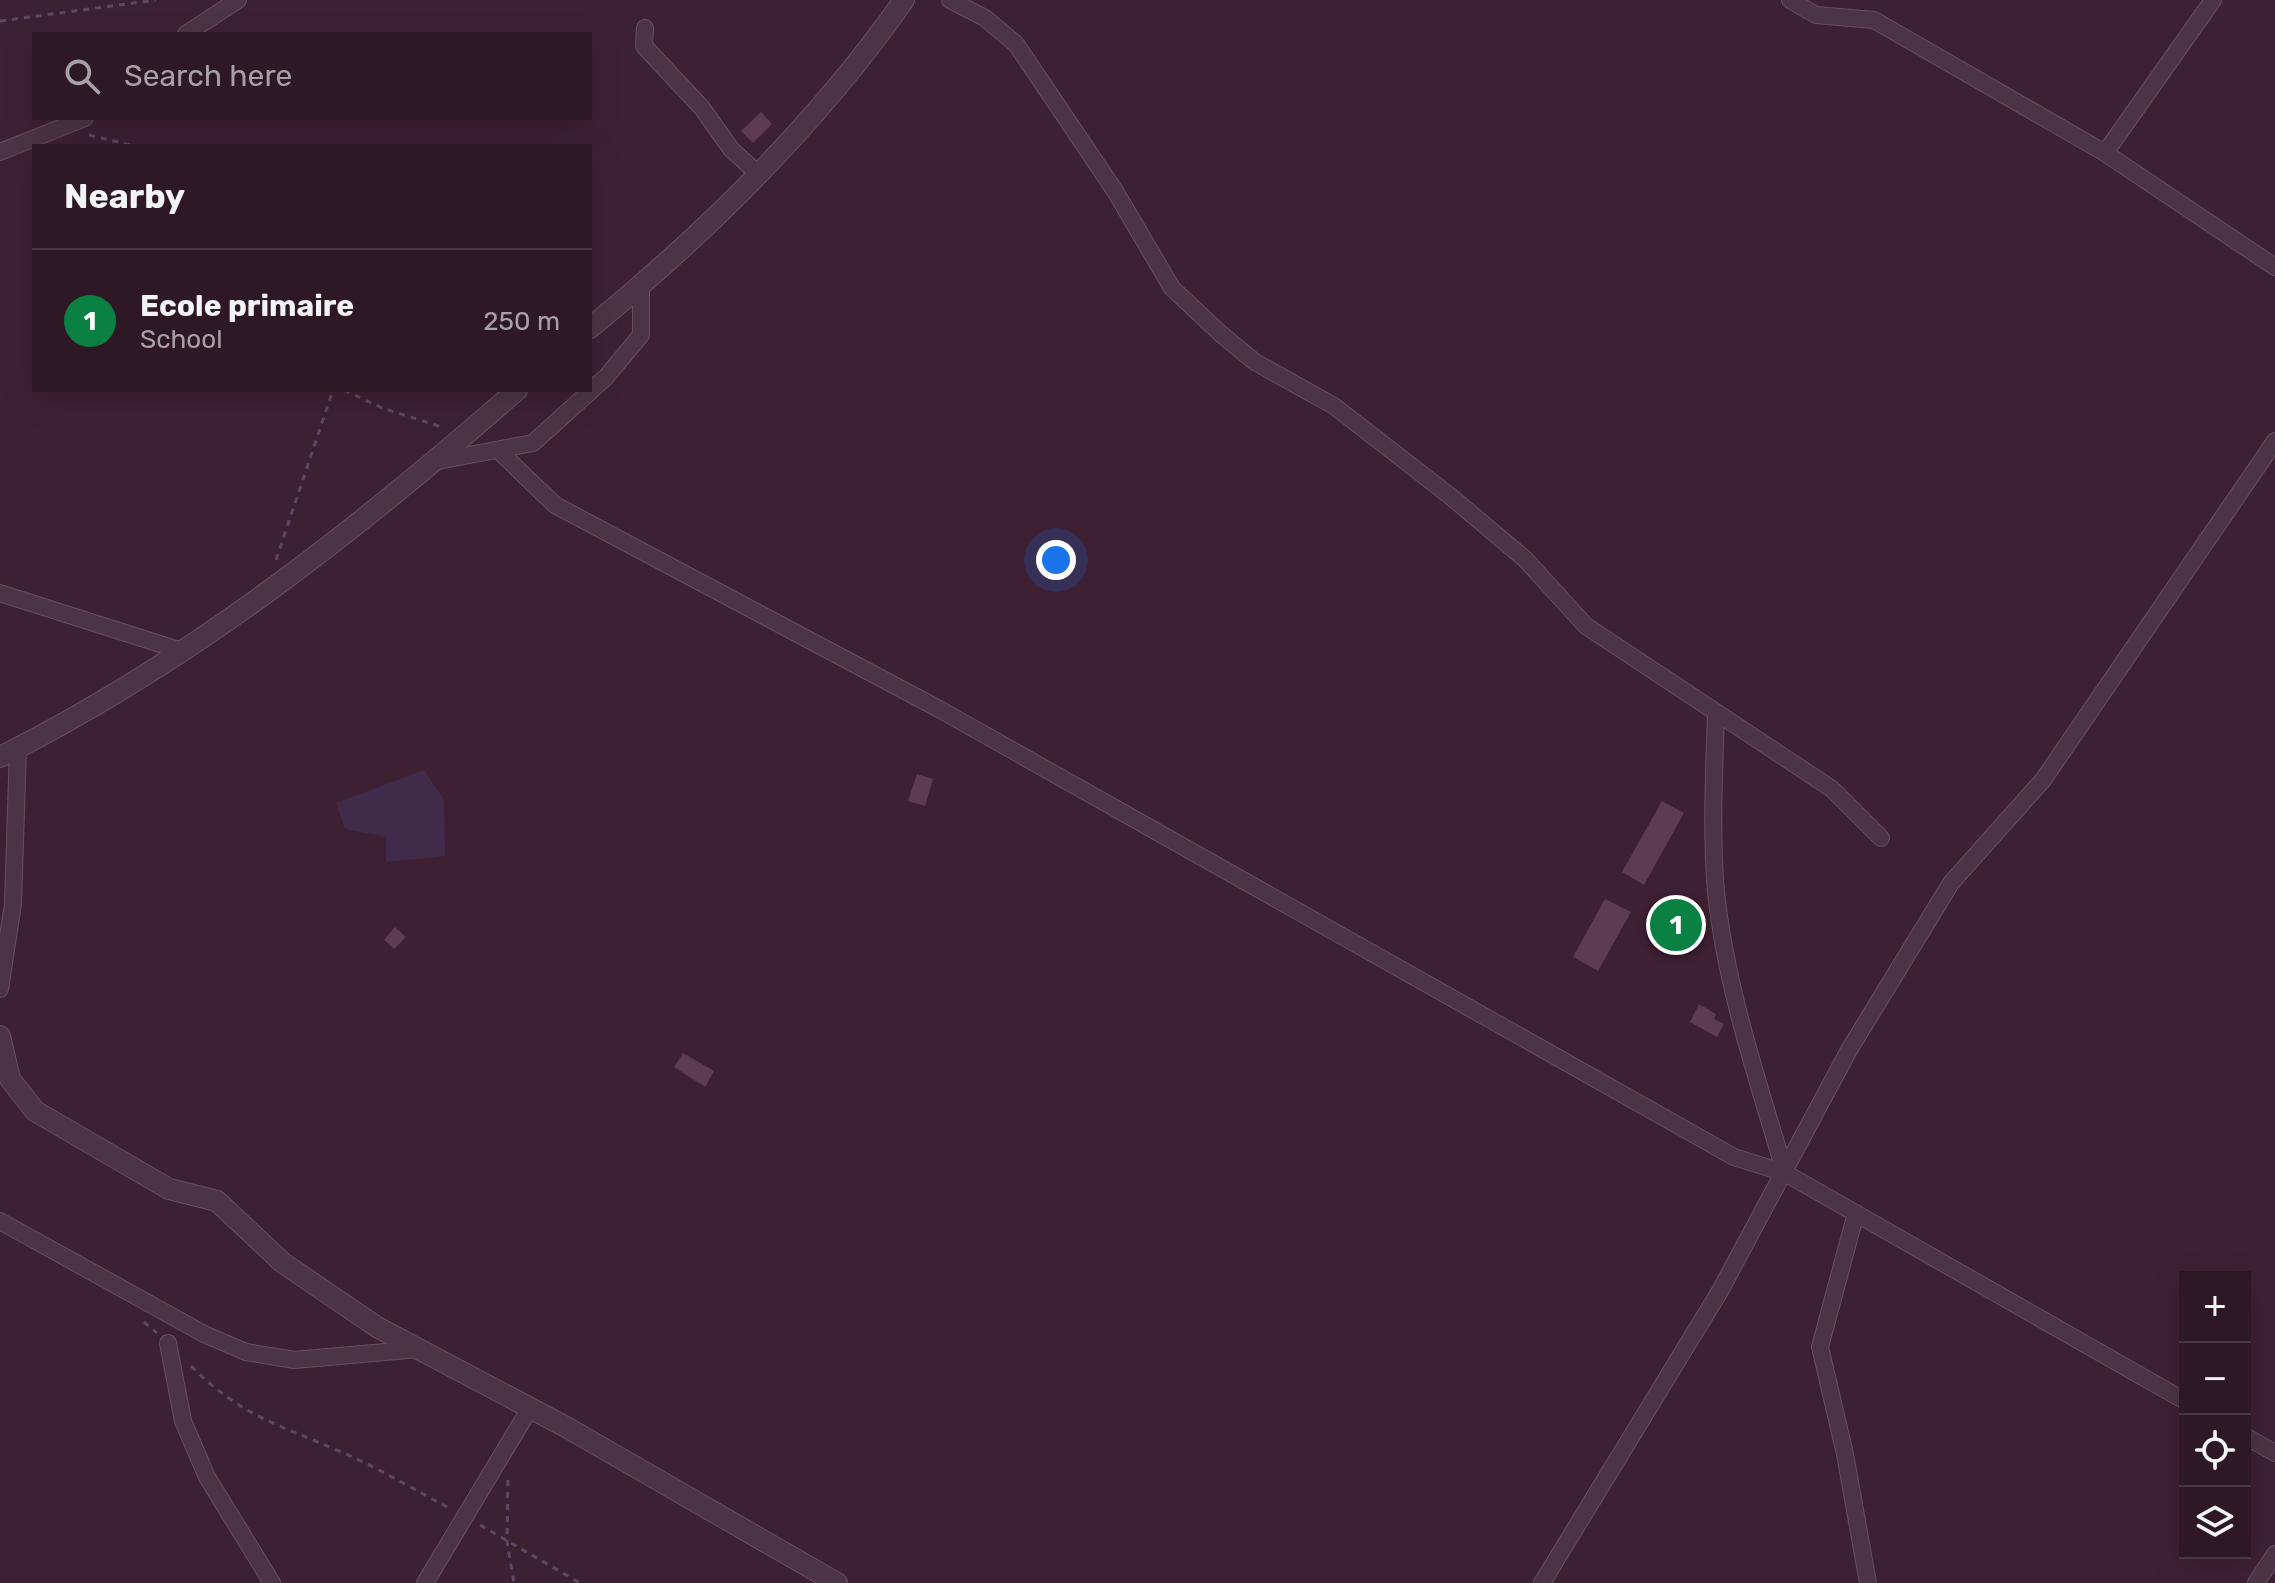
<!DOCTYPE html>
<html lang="en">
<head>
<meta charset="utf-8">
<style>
  :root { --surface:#2e1826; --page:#3a2532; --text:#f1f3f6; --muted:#a7a0a7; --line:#493743; --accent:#0b8043 }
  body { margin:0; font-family:Rubik,sans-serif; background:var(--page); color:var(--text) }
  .controls { position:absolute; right:24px; bottom:24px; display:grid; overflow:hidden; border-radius:0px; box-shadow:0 8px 32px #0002 }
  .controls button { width:72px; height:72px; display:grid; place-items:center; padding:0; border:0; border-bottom:2px solid var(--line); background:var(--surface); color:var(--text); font:40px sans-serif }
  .you { position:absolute; left:1056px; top:560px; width:28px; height:28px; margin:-20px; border:6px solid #fff; border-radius:50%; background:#1a73e8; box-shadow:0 0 0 12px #1a73e833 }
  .badge { display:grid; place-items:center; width:52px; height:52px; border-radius:50%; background:var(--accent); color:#fff; font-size:26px; font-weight:700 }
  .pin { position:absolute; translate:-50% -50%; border:4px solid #fff; box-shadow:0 2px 8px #0006 }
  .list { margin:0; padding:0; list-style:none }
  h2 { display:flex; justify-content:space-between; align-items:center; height:104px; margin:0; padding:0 32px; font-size:34px }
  h2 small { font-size:26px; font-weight:400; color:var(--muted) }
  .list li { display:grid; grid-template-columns:52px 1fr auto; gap:24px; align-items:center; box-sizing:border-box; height:144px; padding:0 32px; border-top:2px solid var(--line) }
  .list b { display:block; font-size:30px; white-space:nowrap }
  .list p { margin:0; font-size:26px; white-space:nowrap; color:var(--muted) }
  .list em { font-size:26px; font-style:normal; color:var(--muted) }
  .icon { flex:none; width:44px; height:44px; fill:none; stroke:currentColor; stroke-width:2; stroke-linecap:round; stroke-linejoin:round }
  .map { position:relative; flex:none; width:2275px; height:1583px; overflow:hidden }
  .search { position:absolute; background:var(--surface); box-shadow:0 8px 32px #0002; left:32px; top:32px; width:560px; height:88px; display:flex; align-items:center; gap:20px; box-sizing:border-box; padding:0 28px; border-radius:0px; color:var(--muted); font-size:30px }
  .panel { position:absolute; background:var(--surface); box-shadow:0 8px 32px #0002; left:32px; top:144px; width:560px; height:248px; border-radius:0px }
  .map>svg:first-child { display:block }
  .green { fill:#412b4b }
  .building { fill:#5d3c52 }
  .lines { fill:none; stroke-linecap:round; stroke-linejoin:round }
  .minor-casing { stroke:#68505f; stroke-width:18 }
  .tertiary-casing { stroke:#68505f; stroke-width:22 }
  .path { stroke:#5f4761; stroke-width:3; stroke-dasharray:6 6; stroke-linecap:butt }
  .minor { stroke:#4d3444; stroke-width:16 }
  .tertiary { stroke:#4d3444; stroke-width:20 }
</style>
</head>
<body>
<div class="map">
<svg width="2275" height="1583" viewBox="0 0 2275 1583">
  <rect width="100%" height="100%" fill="#3e2033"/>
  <path class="green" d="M424 770 444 800 445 856 386 862V837L345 829 336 803Z"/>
  <path class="building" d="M761 112 772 124 753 143 741 131Z
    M917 774 933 779 925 806 908 801Z
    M1662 801 1684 813 1644 885 1622 872Z
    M1605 899 1631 912 1598 971 1573 957Z
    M395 927 406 937 394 949 384 940Z
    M1699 1004 1716 1014 1714 1019 1724 1024 1717 1037 1690 1022Z
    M683 1053 714 1071 705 1087 674 1067Z"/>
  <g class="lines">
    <g class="minor-casing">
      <path id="minor" d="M950 0 985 18 1016 44 1115 191 1172 288 1221 334 1255 362 1334 406 1450 496 1525 559 1586 626 1832 789 1881 838
        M1790 0 1816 15 1874 20 2105 153 2275 267
        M645 28 644 46 702 108 731 149 758 174
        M186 34 238 0
        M0 152 85 118
        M2105 153 2213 0
        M498 450 555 505 939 709 1734 1157 1785 1173 2185 1401
        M432 462 533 443 606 377 641 335V283
        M0 593 182 651
        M1716 714C1714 773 1711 834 1716 892 1726 988 1758 1081 1785 1173
        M0 989 13 904 18 748
        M1856 1213 1820 1347 1845 1454 1868 1583
        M0 1221 204 1334 246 1352 294 1360 419 1349
        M168 1343 183 1421 207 1477 272 1583
        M2245 1436 2275 1453
        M425 1583 530 1408
        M1542 1583 1720 1291 1849 1050 1951 883 2043 780 2275 441
        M2256 1583 2275 1554"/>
    </g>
    <g class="tertiary-casing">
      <path id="tertiary" d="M590 328C707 232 817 124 904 0
        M0 757C191 661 357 530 517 390
        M0 1036 10 1079 35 1111 169 1189 217 1201 283 1263 377 1327 566 1427 837 1583"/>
    </g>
    <path class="path" d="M0 21 156 0
      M89 135 135 146
      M344 390 382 408 445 428
      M276 560 333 390
      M144 1322 157 1333
      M191 1366C241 1416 277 1424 339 1451 377 1467 413 1489 449 1508
      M508 1480 507 1542 514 1583
      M480 1525 580 1583"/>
    <use href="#minor" class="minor"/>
    <use href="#tertiary" class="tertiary"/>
  </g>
</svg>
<div class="controls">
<button>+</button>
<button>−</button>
<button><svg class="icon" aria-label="locate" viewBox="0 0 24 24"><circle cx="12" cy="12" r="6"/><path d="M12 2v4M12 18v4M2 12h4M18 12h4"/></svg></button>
<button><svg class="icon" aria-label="layers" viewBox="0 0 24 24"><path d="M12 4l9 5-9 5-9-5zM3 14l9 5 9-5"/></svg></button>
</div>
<div class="you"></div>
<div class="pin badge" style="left:1676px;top:925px">1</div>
<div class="search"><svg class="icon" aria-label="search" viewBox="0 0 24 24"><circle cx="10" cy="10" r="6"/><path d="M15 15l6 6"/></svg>Search here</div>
<section class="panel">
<h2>Nearby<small></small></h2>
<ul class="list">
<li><span class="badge">1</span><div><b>Ecole primaire</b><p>School</p></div><em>250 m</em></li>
</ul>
</section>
</div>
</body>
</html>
